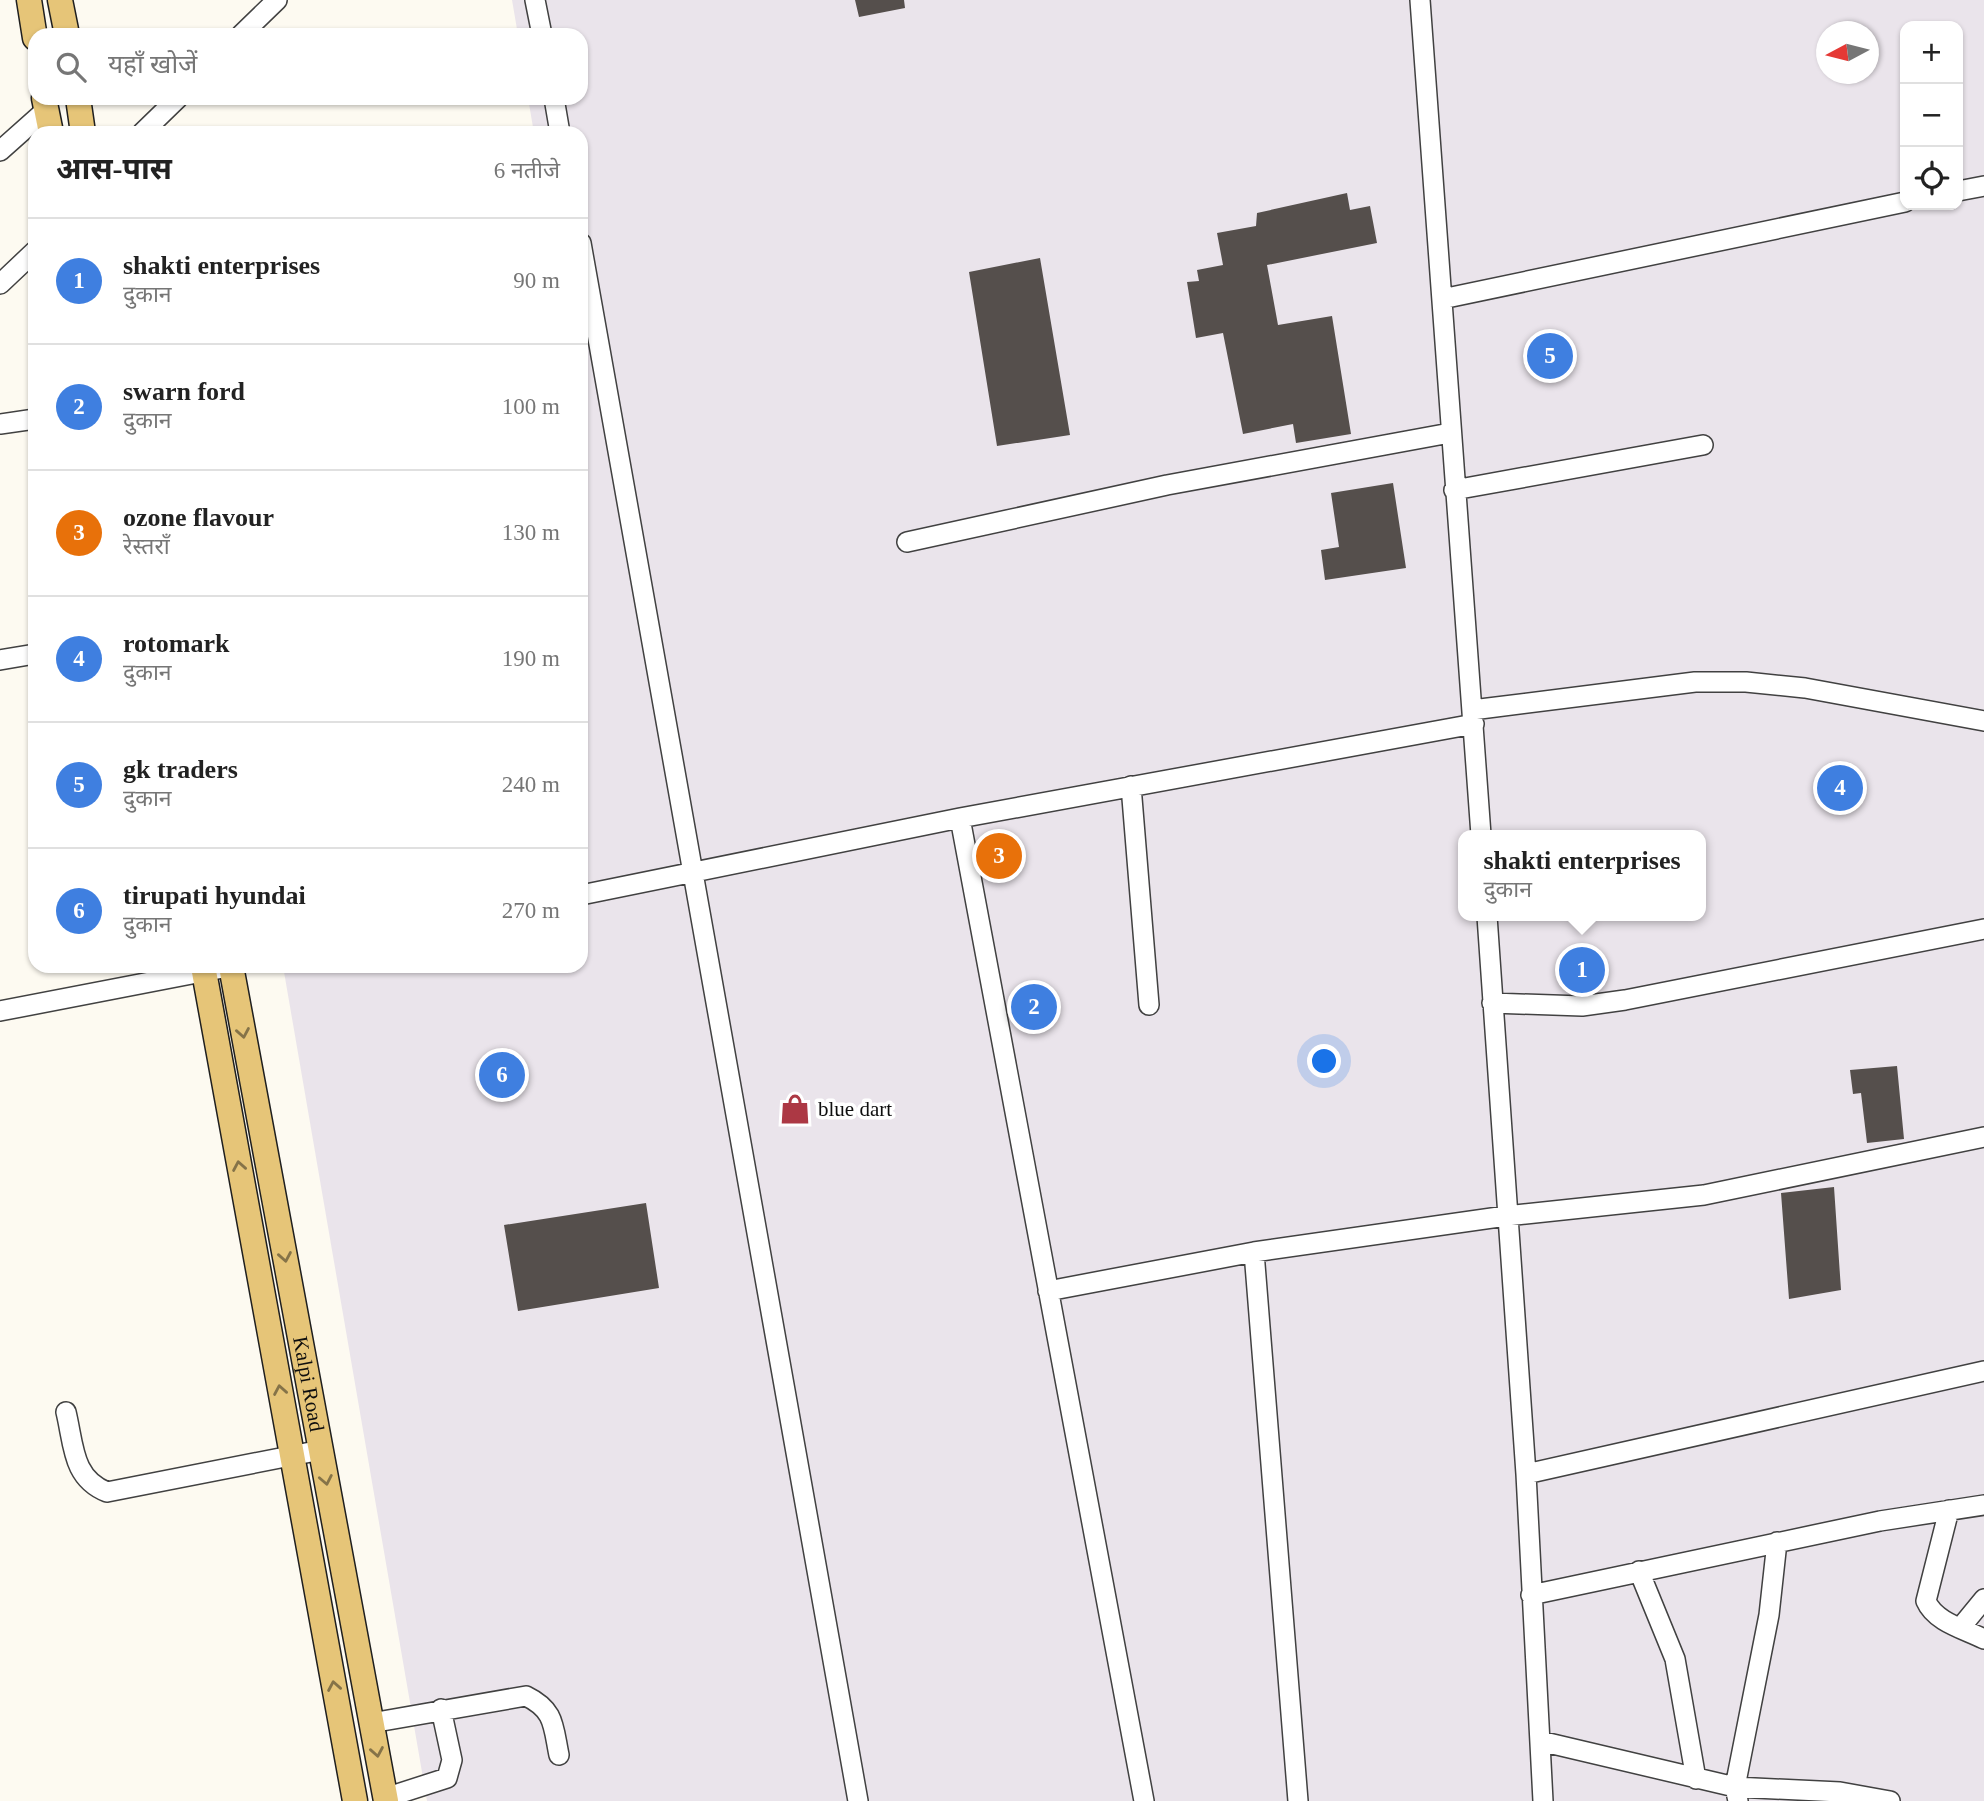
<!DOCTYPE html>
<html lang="hi">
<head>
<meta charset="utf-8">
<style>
  :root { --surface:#fff; --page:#f2f2f2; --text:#222; --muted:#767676; --line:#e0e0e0; --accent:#ea580c }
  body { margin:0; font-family:"Times New Roman","Noto Sans Devanagari",serif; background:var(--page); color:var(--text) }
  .controls { position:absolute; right:21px; top:21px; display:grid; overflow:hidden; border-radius:14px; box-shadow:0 2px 5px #0004 }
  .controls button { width:63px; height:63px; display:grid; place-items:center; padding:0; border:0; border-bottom:2px solid var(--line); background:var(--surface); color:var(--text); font:35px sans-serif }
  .compass { position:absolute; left:1816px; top:21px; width:63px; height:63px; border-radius:50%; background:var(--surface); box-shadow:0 2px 5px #0004; rotate:263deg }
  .you { position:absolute; left:1325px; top:1062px; width:24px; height:24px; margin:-18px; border:5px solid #fff; border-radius:50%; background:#1a73e8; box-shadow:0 0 0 10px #1a73e833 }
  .badge { display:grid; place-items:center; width:46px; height:46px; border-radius:50%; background:var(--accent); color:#fff; font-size:23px; font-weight:700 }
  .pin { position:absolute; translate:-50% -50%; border:4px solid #fff; box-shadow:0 2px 7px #0006 }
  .popup { position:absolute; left:1458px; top:830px; width:248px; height:91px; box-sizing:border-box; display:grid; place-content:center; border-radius:14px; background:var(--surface); filter:drop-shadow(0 2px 5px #0005); font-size:23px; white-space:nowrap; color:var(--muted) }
  .popup b { font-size:26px; color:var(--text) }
  .popup::after { content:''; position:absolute; left:50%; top:100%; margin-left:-14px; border:14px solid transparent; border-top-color:var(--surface) }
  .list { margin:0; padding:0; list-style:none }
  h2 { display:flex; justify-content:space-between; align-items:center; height:91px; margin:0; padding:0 28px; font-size:30px }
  h2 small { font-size:23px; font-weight:400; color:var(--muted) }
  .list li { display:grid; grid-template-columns:46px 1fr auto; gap:21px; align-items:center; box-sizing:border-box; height:126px; padding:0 28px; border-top:2px solid var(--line) }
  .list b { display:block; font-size:26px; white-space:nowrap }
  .list p { margin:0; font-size:23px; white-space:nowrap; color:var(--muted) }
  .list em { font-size:23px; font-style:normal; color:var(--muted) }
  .icon { flex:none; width:38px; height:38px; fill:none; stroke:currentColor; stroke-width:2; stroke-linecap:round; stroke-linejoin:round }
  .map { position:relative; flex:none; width:1984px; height:1801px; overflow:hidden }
  .search { position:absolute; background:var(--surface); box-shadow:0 2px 5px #0004; left:28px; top:28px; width:560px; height:77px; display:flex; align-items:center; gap:18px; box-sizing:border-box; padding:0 24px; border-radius:21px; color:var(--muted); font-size:26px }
  .panel { position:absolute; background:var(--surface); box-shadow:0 2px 5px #0004; left:28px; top:126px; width:560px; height:847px; border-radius:21px }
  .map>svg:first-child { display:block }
  .industrial { fill:#eae4eb; fill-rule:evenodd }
  .building { fill:#554f4c }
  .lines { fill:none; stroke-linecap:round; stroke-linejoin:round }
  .minor-casing { stroke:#414141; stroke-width:22 }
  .major-casing { stroke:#1f1f1f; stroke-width:27 }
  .minor { stroke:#fff; stroke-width:19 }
  .major { stroke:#e6c578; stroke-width:24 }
  .oneway { stroke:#857348 }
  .labels { text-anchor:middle; stroke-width:7; stroke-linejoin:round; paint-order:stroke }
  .poi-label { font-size:21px; fill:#0e0e0e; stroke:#fff; text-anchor:start }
  .street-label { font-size:21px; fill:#0e0e0e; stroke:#fff }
</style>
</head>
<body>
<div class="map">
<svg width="1984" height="1801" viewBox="0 0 1984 1801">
  <rect width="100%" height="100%" fill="#fdfaf1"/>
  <path class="industrial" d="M512 0H1984V1801H427L283 966H581V133H534L528 98H581V35H518ZM1905 26H1958V205H1905ZM1826 32H1868V74H1826ZM1463 835H1701V916H1463Z"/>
  <path class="building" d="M855 0H904L905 8 859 17Z
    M1347 193 1350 210 1370 206 1377 243 1267 265 1278 325 1332 316 1351 434 1296 443 1293 424 1243 434 1223 333 1196 338 1187 282 1199 281 1197 270 1223 265 1217 233 1256 226 1257 213Z
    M1040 258 1070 435 997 446 969 272Z
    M1393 483 1406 568 1325 580 1321 550 1339 547 1331 493Z
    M1897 1066 1904 1139 1867 1143 1861 1093 1853 1094 1850 1070Z
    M1834 1187 1841 1290 1789 1299 1781 1193Z
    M646 1203 659 1288 518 1311 504 1225Z"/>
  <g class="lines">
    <g class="minor-casing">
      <path id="minor" d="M535 0 542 35
        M1420 0 1481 835
        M241 35 277 0
        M554 98 560 133
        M142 133 178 98
        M0 151 46 110
        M1958 191 1984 186
        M581 243 858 1801
        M0 284 35 251
        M1442 299 1905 202
        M0 424 35 419
        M1454 490 1703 445
        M907 542 1167 485 1450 433
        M0 660 35 654
        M1472 710 1695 682H1746L1805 688 1984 721
        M1131 786 1149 1005
        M960 818 1144 1801
        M581 895 960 818 1474 724
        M1487 916 1526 1474 1543 1801
        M1492 1003 1582 1006 1625 1000 1984 929
        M0 1011 233 966
        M1254 1252 1298 1801
        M1048 1291 1254 1252 1506 1216 1704 1195 1984 1137
        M66 1412C74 1445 72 1478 107 1492L321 1450
        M1526 1474 1984 1371
        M1949 1510 1926 1601C1935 1622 1964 1629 1984 1639
        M1639 1571 1675 1659 1696 1779
        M1531 1595 1880 1521 1984 1505
        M1961 1627 1984 1599
        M371 1723 526 1696C555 1710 553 1726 559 1755
        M1540 1741 1735 1787 1840 1792 1890 1801
        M385 1798 447 1778 452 1760 441 1709
        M1738 1801 1735 1787 1769 1615 1777 1542"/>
    </g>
    <g class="major-casing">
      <g id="major">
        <path d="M29 0 35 38"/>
        <path d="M60 0 67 35"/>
        <path d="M44 98 51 133"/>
        <path d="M78 98 83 133"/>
        <path d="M203 966 355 1801"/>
        <path id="s1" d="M231 966 386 1801"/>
      </g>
    </g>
    <use href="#minor" class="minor"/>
    <use href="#major" class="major"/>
  </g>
  <defs><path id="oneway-chevron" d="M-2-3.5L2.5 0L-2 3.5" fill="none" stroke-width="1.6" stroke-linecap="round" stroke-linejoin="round" transform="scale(1.75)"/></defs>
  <g class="oneway">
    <use href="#oneway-chevron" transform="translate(243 1033) rotate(80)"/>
    <use href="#oneway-chevron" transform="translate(239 1166) rotate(-100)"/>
    <use href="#oneway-chevron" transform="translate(285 1257) rotate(80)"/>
    <use href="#oneway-chevron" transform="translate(280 1390) rotate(-100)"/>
    <use href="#oneway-chevron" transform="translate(326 1480) rotate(79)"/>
    <use href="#oneway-chevron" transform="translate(334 1686) rotate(-100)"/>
    <use href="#oneway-chevron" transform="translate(377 1752) rotate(80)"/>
  </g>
  <defs>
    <g id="shop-bare" transform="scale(2.415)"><path d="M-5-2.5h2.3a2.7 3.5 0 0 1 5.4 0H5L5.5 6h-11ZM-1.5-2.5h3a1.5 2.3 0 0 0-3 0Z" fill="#ac3844" stroke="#fff" stroke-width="2.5" paint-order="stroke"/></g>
  </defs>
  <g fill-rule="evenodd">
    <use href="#shop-bare" x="795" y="1109"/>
  </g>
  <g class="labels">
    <g class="poi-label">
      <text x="818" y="1116">blue dart</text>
    </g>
    <g class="street-label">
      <text dy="7" stroke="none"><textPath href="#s1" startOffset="425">Kalpi Road</textPath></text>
    </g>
  </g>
</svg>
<div class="controls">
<button>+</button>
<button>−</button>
<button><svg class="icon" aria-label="locate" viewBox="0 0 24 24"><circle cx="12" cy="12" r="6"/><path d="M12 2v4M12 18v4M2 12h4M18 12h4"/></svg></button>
</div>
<svg class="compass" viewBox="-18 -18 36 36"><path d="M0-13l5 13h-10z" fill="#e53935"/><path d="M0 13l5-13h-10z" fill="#767676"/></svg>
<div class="you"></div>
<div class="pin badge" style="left:1582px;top:970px;background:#3f7fe0">1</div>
<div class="popup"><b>shakti enterprises</b>दुकान</div>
<div class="pin badge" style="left:1034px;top:1007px;background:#3f7fe0">2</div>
<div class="pin badge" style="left:999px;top:856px;background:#e8710a">3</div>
<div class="pin badge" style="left:1840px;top:788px;background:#3f7fe0">4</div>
<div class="pin badge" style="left:1550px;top:356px;background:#3f7fe0">5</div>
<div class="pin badge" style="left:502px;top:1075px;background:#3f7fe0">6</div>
<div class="search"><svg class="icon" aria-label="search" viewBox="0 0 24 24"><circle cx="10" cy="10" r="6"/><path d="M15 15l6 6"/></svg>यहाँ खोजें</div>
<section class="panel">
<h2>आस-पास<small>6 नतीजे</small></h2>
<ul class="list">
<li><span class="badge" style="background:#3f7fe0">1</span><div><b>shakti enterprises</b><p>दुकान</p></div><em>90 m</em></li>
<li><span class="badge" style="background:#3f7fe0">2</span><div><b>swarn ford</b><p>दुकान</p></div><em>100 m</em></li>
<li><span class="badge" style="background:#e8710a">3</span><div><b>ozone flavour</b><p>रेस्तराँ</p></div><em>130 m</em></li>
<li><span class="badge" style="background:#3f7fe0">4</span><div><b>rotomark</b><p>दुकान</p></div><em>190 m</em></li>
<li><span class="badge" style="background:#3f7fe0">5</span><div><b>gk traders</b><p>दुकान</p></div><em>240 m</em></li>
<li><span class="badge" style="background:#3f7fe0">6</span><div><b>tirupati hyundai</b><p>दुकान</p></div><em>270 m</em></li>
</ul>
</section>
</div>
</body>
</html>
